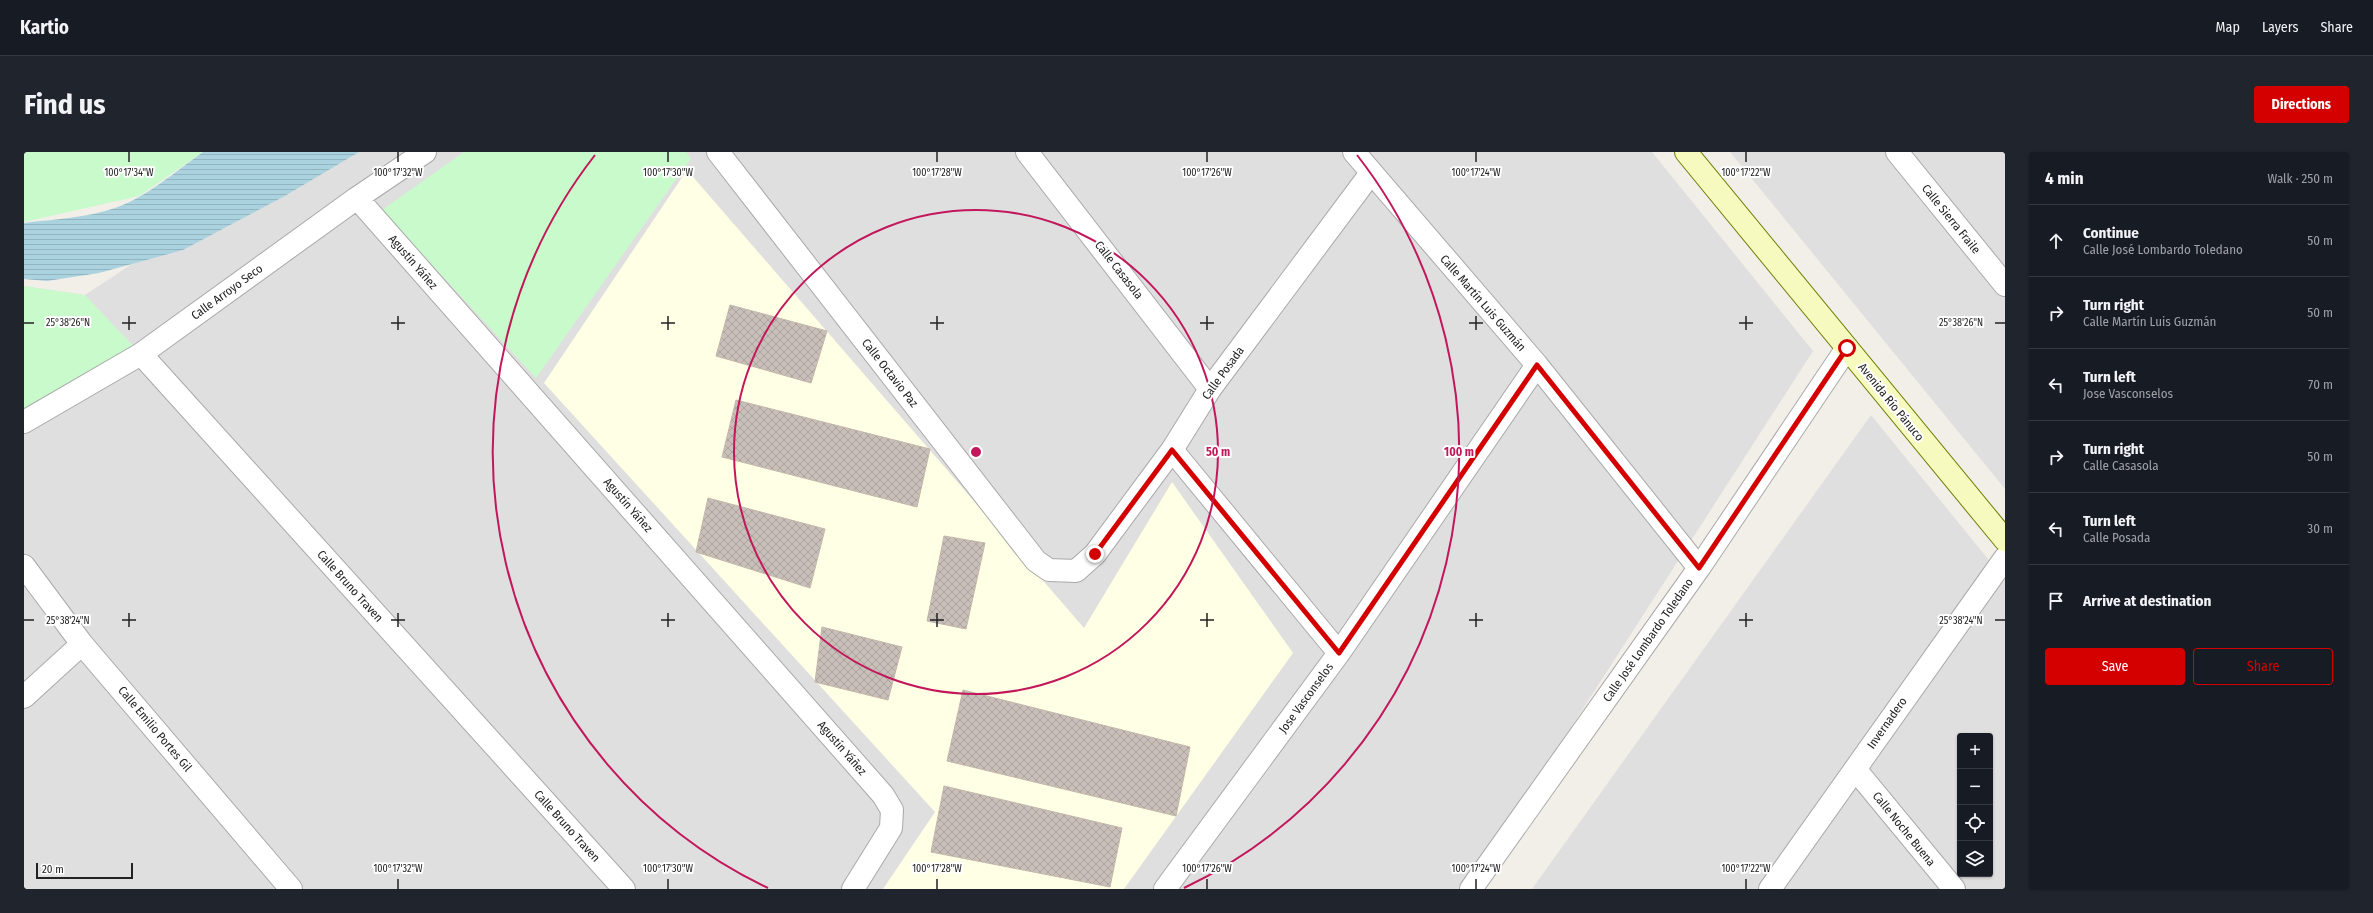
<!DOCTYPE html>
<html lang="en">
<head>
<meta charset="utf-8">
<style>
  :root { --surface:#171b24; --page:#20242c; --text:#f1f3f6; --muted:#9ea1a6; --line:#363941; --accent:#d40000 }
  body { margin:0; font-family:"Fira Sans Condensed",sans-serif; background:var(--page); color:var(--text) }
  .controls { position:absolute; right:12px; bottom:12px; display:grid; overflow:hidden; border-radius:4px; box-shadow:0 1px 3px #0004 }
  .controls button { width:36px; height:36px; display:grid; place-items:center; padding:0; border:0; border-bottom:1px solid var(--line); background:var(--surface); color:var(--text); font:20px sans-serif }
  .scale { position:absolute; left:12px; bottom:10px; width:97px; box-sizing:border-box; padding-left:4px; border:2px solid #222; border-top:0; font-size:11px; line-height:14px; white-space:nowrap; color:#222; -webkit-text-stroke:3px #fff; paint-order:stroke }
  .stop { position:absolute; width:12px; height:12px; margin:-9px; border:3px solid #d40000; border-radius:50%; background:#fff }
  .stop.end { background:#d40000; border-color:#fff; box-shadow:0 1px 4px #0008 }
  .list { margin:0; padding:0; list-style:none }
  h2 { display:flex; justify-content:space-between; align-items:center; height:52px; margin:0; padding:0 16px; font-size:17px }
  h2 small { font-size:13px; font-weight:400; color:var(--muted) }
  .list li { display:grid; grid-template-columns:26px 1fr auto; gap:12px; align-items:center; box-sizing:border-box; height:72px; padding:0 16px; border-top:1px solid var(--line) }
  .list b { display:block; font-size:15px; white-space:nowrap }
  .list p { margin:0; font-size:13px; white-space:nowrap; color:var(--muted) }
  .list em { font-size:13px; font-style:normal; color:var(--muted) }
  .actions { display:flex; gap:8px; padding:12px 16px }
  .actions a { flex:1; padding:9px 0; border:1px solid var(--accent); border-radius:4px; text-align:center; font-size:14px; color:var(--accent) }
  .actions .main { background:var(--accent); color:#fff }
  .icon { flex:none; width:22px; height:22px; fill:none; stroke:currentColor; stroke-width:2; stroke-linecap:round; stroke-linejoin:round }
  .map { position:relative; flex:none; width:1981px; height:737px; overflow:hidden; border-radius:4px }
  header { display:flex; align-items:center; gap:24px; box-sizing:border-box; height:56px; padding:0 20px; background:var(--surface); border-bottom:1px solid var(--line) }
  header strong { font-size:19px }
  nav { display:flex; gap:22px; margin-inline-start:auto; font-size:14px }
  .intro { display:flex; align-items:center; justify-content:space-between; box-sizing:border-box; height:96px; padding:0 24px }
  h1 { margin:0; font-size:28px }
  .button { padding:10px 18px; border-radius:4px; background:var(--accent); color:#fff; font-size:14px; font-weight:700 }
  main { display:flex; gap:24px; padding:0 24px }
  aside { flex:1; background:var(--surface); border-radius:4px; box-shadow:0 1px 3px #0004 }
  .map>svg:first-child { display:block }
  .residential { fill:#e0dfdf; fill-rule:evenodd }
  .education { fill:#ffffe5 }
  .park { fill:#c8facc }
  .water { fill:url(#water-rules) }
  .building { fill:url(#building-cross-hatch); stroke:#c4b6ab }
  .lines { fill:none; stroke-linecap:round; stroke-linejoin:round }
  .street-casing { stroke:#a9a9a9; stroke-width:24 }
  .secondary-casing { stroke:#707d05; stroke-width:24 }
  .street { stroke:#fff; stroke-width:22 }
  .secondary { stroke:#f7fabf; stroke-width:22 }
  .route { stroke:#d40000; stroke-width:5 }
  .ticks { fill:none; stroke:#222; stroke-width:1.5 }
  .ring { fill:none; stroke:#c2185b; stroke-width:2 }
  .labels { text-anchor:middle; stroke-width:4; stroke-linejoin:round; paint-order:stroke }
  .street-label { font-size:12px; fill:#222; stroke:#fff }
  .ticks-label { font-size:10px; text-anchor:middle; fill:#222; stroke:#fff; stroke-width:4; stroke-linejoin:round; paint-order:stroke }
  .centre { fill:#c2185b; stroke:#fff; stroke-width:2 }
  .ring-label { font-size:12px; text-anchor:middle; font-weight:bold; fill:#c2185b; stroke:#fff; stroke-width:4; stroke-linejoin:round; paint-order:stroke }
</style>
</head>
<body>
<header>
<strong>Kartio</strong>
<nav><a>Map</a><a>Layers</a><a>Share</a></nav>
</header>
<div class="intro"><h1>Find us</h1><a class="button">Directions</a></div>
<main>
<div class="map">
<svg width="1981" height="737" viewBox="0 0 1981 737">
  <defs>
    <pattern id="water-rules" width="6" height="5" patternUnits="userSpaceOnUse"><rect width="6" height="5" fill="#aad3df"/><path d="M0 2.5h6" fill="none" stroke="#92b5bf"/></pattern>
    <pattern id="building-cross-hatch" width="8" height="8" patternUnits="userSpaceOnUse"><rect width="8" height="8" fill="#c7bfb8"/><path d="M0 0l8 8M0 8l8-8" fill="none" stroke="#aba49e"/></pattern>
  </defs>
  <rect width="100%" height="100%" fill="#f2efe9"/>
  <path class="residential" d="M277 0H1628L1789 199 1443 737H0V134L61 143Z
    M1706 0H1981V337Z
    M1847 263 1981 428V737H1508ZM1936 584H1966V722H1936Z"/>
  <path class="education" d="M663 18 1060 476 1148 330 1269 501 1100 737H859L911 660 520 231Z"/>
  <path class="park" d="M0 0H179L115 44 0 70Z
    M440 0H662L667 6 512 226 358 58Z
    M0 134 61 143 117 202 0 270Z"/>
  <path class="water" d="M179 0H335L259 45 159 98 75 121 23 129 0 127V71C30 67 63 66 91 56 123 45 152 19 179 0Z"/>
  <path class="building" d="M706 153 803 179 787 231 692 204Z
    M712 248 906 297 893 355 698 305Z
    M684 346 801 377 786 436 672 400Z
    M920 384 961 391 942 477 903 469Z
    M798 475 878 495 864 548 791 530Z
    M939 538 1166 595 1152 664 923 609Z
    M920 634 1098 676 1086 735 907 700Z"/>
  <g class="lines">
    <g class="street-casing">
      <path id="street" d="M694 0 1012 409 1025 418 1052 419 1071 402 1148 298 1186 237 1347 21
        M1003 0 1186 237
        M1330 0 1513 213 1675 416
        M1873 0 1981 133
        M333 46 859 643 868 658 867 676 829 737
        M117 202 600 737
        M0 270 117 202 333 46 401 0
        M1148 298 1315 501
        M0 414 58 492 267 737
        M0 545 58 492
        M1831 617 1930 737
        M1141 737 1315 501 1513 213
        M1447 737 1675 416 1823 196
        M1746 737 1981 406"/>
    </g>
    <g class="secondary-casing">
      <path id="secondary" d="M1662 0 1981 388"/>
    </g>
    <use href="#street" class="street"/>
    <use href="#secondary" class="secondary"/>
  </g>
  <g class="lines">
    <path class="route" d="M1071 402 1148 298 1315 501 1513 213 1675 416 1823 196"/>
  </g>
  <path class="ticks" d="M105 0V10M374 0V10M644 0V10M913 0V10M1183 0V10M1452 0V10M1722 0V10M105 164V178M374 164V178M644 164V178M913 164V178M1183 164V178M1452 164V178M1722 164V178M0 171H10M98 171H112M367 171H381M637 171H651M906 171H920M1176 171H1190M1445 171H1459M1715 171H1729M1971 171H1981M105 461V475M374 461V475M644 461V475M913 461V475M1183 461V475M1452 461V475M1722 461V475M0 468H10M98 468H112M367 468H381M637 468H651M906 468H920M1176 468H1190M1445 468H1459M1715 468H1729M1971 468H1981M374 727V737M644 727V737M913 727V737M1183 727V737M1452 727V737M1722 727V737"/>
  <g class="ring">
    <circle cx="952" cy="300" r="242"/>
    <path d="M744 736A483 483 0 0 1 571 3M1333 3A483 483 0 0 1 1160 736"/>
  </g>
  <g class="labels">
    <g class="street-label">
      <text transform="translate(1927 67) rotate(51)" y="4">Calle Sierra Fraile</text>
      <text transform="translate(389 110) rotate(49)" y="4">Agustín Yáñez</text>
      <text transform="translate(1095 118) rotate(52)" y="4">Calle Casasola</text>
      <text transform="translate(203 140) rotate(-36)" y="4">Calle Arroyo Seco</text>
      <text transform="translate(1459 151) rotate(49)" y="4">Calle Martín Luis Guzmán</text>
      <text transform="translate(866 221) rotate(52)" y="4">Calle Octavio Paz</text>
      <text transform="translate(1199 221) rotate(-54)" y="4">Calle Posada</text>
      <text transform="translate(1867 250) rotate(51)" y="4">Avenida Río Pánuco</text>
      <text transform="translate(604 353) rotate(49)" y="4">Agustín Yáñez</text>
      <text transform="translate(326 434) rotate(48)" y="4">Calle Bruno Traven</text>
      <text transform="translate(1624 488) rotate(-55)" y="4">Calle José Lombardo Toledano</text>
      <text transform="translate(1282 546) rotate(-54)" y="4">Jose Vasconselos</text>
      <text transform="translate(1863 571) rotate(-55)" y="4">Invernadero</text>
      <text transform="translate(131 577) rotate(50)" y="4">Calle Emilio Portes Gil</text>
      <text transform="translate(818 596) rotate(49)" y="4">Agustín Yáñez</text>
      <text transform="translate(543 674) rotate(48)" y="4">Calle Bruno Traven</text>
      <text transform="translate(1880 677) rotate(51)" y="4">Calle Noche Buena</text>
    </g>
  </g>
  <g class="ticks-label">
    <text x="105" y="24">100°17'34"W</text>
    <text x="374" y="24">100°17'32"W</text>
    <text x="644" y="24">100°17'30"W</text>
    <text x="913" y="24">100°17'28"W</text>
    <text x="1183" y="24">100°17'26"W</text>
    <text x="1452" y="24">100°17'24"W</text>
    <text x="1722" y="24">100°17'22"W</text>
    <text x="44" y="174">25°38'26"N</text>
    <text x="1937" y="174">25°38'26"N</text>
    <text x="44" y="472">25°38'24"N</text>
    <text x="1937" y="472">25°38'24"N</text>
    <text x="374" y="720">100°17'32"W</text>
    <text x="644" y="720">100°17'30"W</text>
    <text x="913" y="720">100°17'28"W</text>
    <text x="1183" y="720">100°17'26"W</text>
    <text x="1452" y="720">100°17'24"W</text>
    <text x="1722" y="720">100°17'22"W</text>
  </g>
  <circle cx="952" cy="300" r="6" class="centre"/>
  <g class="ring-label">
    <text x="1194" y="304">50 m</text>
    <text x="1435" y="304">100 m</text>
  </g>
</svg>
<div class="controls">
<button>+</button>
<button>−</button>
<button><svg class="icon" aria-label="locate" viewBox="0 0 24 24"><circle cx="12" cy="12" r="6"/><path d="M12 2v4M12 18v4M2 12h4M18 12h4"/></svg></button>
<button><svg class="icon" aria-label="layers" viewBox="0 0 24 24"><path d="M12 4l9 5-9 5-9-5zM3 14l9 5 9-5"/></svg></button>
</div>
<div class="scale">20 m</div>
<div class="stop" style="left:1823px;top:196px"></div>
<div class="stop end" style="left:1071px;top:402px"></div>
</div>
<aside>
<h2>4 min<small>Walk · 250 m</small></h2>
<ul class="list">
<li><svg class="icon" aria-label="ahead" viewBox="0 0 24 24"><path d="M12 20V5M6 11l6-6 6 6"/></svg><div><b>Continue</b><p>Calle José Lombardo Toledano</p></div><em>50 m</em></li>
<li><svg class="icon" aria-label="right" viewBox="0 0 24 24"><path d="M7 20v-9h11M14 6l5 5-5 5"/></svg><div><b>Turn right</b><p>Calle Martín Luis Guzmán</p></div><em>50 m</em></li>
<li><svg class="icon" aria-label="left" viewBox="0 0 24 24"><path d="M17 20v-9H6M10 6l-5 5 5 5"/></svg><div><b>Turn left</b><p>Jose Vasconselos</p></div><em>70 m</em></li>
<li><svg class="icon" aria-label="right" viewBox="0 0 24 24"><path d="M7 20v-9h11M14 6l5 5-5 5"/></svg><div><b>Turn right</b><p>Calle Casasola</p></div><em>50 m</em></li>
<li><svg class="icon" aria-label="left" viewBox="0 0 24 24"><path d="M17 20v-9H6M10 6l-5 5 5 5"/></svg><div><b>Turn left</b><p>Calle Posada</p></div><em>30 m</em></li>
<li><svg class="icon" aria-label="arrive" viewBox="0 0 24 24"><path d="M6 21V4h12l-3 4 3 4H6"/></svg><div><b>Arrive at destination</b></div></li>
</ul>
<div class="actions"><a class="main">Save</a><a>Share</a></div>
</aside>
</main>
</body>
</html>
